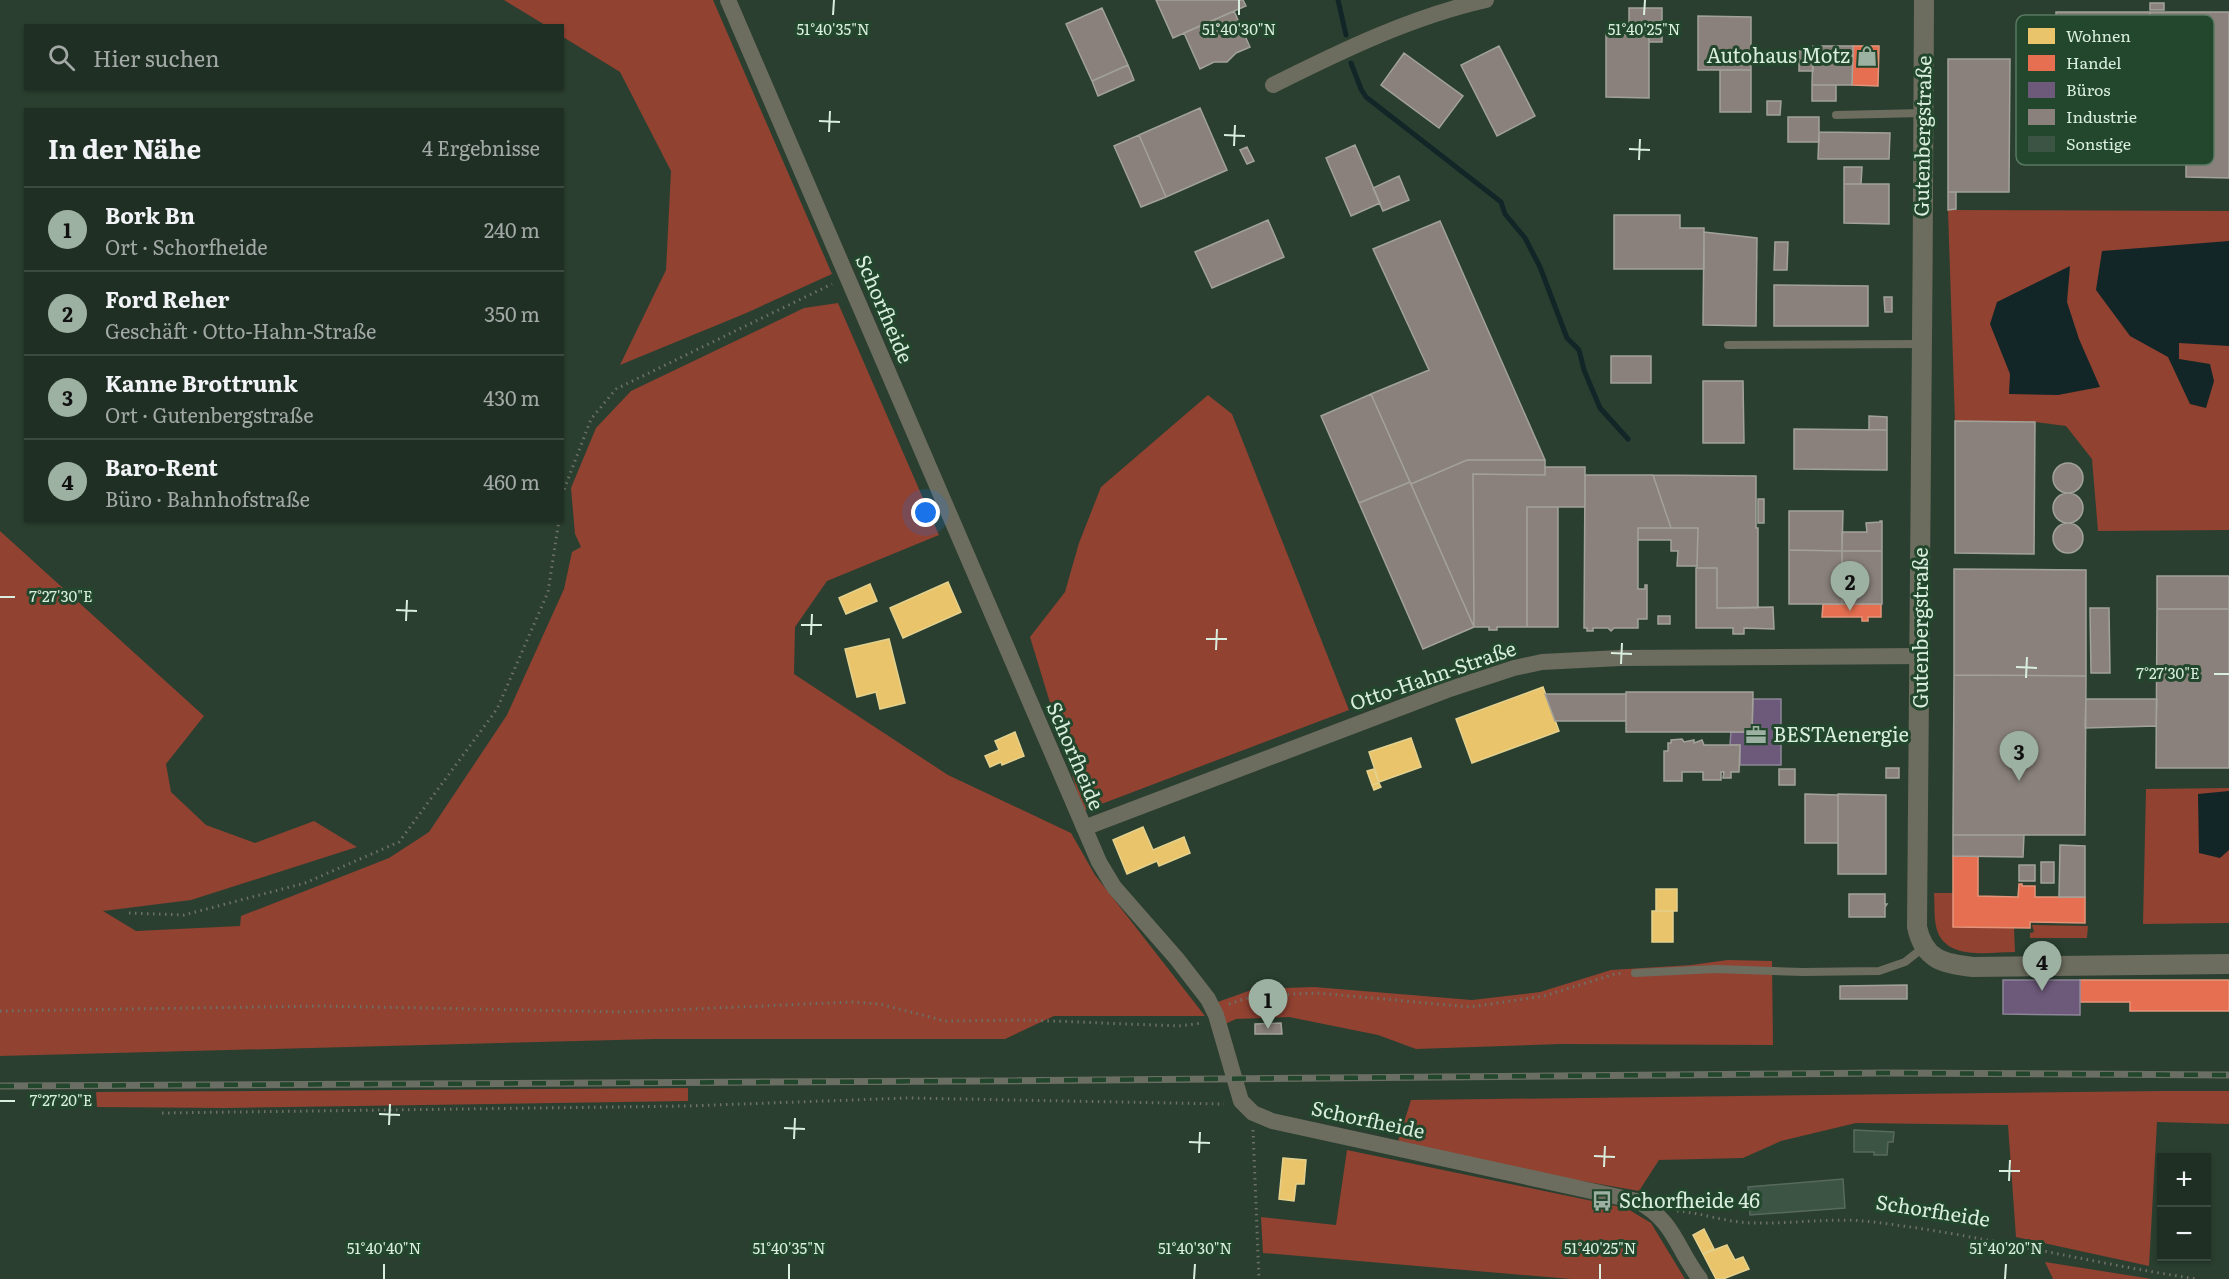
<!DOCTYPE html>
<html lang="de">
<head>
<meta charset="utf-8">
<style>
  :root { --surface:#202f24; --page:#28372c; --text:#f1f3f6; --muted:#a2a9a6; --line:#3d4a41; --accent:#9cb1a1 }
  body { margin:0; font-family:Literata,serif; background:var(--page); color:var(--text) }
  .controls { position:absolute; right:18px; bottom:18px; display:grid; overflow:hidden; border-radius:0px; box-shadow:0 2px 4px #0004 }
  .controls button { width:54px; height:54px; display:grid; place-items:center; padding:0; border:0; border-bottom:2px solid var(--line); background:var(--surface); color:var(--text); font:30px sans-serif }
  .you { position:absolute; left:926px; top:513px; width:21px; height:21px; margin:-15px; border:4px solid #fff; border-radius:50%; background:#1a73e8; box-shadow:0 0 0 9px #1a73e833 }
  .badge { display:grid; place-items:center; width:39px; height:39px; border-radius:50%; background:var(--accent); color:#111; font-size:20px; font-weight:700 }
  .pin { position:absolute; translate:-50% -50px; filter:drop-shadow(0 2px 3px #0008) }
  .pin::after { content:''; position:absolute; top:32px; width:21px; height:18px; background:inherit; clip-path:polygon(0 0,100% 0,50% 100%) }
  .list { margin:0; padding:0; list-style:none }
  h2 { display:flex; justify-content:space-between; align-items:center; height:78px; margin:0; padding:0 24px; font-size:26px }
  h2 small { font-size:20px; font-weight:400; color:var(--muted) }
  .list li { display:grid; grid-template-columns:39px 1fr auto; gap:18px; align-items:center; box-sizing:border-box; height:84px; padding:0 24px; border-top:2px solid var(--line) }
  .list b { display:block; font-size:22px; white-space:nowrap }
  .list p { margin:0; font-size:20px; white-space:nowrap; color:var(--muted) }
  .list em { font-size:20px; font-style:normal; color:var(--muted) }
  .icon { flex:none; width:33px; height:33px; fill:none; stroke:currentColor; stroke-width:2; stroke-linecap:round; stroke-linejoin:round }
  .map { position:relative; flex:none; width:2229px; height:1279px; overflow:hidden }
  .search { position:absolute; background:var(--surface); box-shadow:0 2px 4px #0004; left:24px; top:24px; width:540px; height:66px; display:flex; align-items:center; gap:15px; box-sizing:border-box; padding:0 21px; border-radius:0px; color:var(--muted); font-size:22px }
  .panel { position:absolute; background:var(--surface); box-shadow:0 2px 4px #0004; left:24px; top:108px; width:540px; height:414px; border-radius:0px }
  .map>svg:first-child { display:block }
  .green { fill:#914231 }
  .water { fill:#122628 }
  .homes { fill:#e9c46a; stroke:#e4d18d; stroke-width:1.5 }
  .shops { fill:#e76f51; stroke:#e3957b; stroke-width:1.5 }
  .offices { fill:#6d597a; stroke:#8d8698; stroke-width:1.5 }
  .industry { fill:#8a817c; stroke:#a2a299; stroke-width:1.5 }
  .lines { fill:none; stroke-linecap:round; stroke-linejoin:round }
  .stream { stroke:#122628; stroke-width:5 }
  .building { fill:#3c5444; stroke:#58695d; stroke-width:1.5 }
  .path { stroke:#6d7166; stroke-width:3; stroke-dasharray:1.5 4.5; stroke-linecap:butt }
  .service { stroke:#6d6d5f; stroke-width:8 }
  .minor { stroke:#6d6d5f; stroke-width:16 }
  .tertiary { stroke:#6d6d5f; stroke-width:20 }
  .rail-casing { stroke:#6b6f63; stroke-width:7 }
  .rail { stroke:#22472d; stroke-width:4.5; stroke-dasharray:14; stroke-linecap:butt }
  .ticks { fill:none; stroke:#d9eede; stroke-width:2 }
  .labels { text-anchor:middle; stroke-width:6; stroke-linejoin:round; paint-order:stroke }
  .poi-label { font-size:20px; fill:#d9eede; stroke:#22472d; text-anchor:start }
  .street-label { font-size:20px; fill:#d9eede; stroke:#22472d }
  .key { fill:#22472d; stroke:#597962; stroke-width:1.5 }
  .key-label { font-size:16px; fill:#d9eede }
  .ticks-label { font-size:15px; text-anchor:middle; fill:#d9eede; stroke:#22472d; stroke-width:6; stroke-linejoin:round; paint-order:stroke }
</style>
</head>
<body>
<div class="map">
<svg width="2229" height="1279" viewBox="0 0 2229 1279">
  <rect width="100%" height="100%" fill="#2a3f30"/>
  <path class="green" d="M504 0H713L832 274 744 314 620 365 666 270 671 171 620 72 563 37 562 26 545 25Z
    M1948 210 2229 211V530L2098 531 2092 459 2066 426 2035 422 1955 421Z
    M838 303 939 535 827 581 795 627 794 674 948 775 1071 833 1095 875 1205 1016H1054L1005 1039H656L0 1056V531L204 716 166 764 171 792 206 825 255 843 314 821 357 847 191 900 103 911 136 931 240 926 241 916 389 858 429 832 507 715 564 589 572 552 581 547 575 534 571 488 596 428 631 391 804 308Z
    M1208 395 1232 414 1349 710 1083 811 1030 637 1065 592 1079 543 1101 487Z
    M2229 788V923L2143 924 2146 789Z
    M1934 893H1953V927L2014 928 2015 952C1991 952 1952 960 1939 935 1933 923 1935 906 1934 893Z
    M2032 925 2088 926 2087 938H2030V933L2034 932Z
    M1728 960 1772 961 1773 1045 1561 1044 1416 1049 1378 1035 1289 1017 1236 1019 1225 1024 1215 1003 1254 989 1314 987 1472 1000 1540 992 1611 970 1691 965Z
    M688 1088V1101L225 1108 97 1107 96 1092Z
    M2161 1091H2229V1124L2157 1122 2149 1266 2016 1237 2008 1125 1856 1123 1781 1141 1743 1158 1659 1160 1639 1191 1396 1148 1411 1100Z
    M1347 1150 1626 1208 1651 1223 1685 1279H1571L1263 1253 1261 1217 1336 1225Z
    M2045 1262 2152 1279H2053Z"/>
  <path class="water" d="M2229 241V346L2179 343V359L2210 364 2214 381 2206 408 2190 404 2168 357 2130 336 2096 290 2102 251Z
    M2070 266 2067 302 2079 339 2100 387 2058 395 2009 394 2010 374 1990 324 1997 302Z
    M2229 791V850L2220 858 2199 853 2198 794Z"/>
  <path class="homes" d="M948 582 961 612 903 638 890 608Z
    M870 584 877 601 846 614 839 598Z
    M889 639 905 703 880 709 876 692 857 697 845 649Z
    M1543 687 1559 731 1472 763 1456 719Z
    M1015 732 1024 756 1002 765 1001 762 990 767 985 756 999 750 995 741Z
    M1411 738 1421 767 1379 782 1369 752Z
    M1374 769 1379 783 1372 785 1367 771Z
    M1379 783 1381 787 1374 790 1372 785Z
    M1143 827 1153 850 1184 837 1190 853 1159 866 1157 861 1127 874 1113 840Z
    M1656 889H1677V911H1656Z
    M1652 911H1673V942H1652Z
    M1283 1158 1306 1160 1304 1184H1296L1294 1201 1279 1199Z
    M1704 1229 1714 1249 1703 1254 1693 1235Z
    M1727 1245 1735 1260 1743 1257 1749 1269 1723 1279H1716L1703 1254Z"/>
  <path class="shops" d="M1853 46H1879L1878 86 1852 85Z
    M1823 604H1881V617H1868V621H1862V617H1822Z
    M1953 856H1978V896L2018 897 2019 884H2022V886H2035V897H2085V923L2030 922V928L1953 927Z
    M2080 980H2229V1011H2130V1002H2080Z"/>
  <path class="offices" d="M1753 699H1781V765H1740V745H1730L1731 732H1752Z
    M2003 980H2080V1015L2003 1014Z"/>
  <path class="industry" d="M1156 0H1243L1246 6 1173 38Z
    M2150 3H2164V10H2150Z
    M1102 8 1128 65 1092 81 1066 24Z
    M1629 8H1662V42H1649V35H1629Z
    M1234 11 1250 47 1236 53 1227 62H1214L1200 69 1184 33Z
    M2056 12H2150V32L2056 31Z
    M2150 12H2229V178L2186 177V143H2150Z
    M1698 16 1751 17V70H1698Z
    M1606 34 1649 35V98L1606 97Z
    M1499 46 1535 116 1497 136 1461 65Z
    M1813 46H1853L1852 85H1812Z
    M1799 51H1813V71H1799Z
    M1404 53 1463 96 1439 128 1381 85Z
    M1948 59H2010L2009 192H1948Z
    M1128 65 1134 80 1098 96 1092 81Z
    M1720 70H1751V112H1720Z
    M1812 85H1836V101H1812Z
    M1767 101H1781L1780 115H1767Z
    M1200 108 1227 170 1166 197 1139 135Z
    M1788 117H1819V142H1788Z
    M1819 132 1890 133 1889 159H1818Z
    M1139 135 1166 197 1141 207 1114 146Z
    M1355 145 1380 203 1351 216 1326 158Z
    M1247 147 1254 161 1247 164 1240 150Z
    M1844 167H1862L1861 184H1844Z
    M1399 176 1409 200 1383 211 1373 188Z
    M1844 184H1889V224L1844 223Z
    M1948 192H1956V209L1948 210Z
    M1614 215H1680V228H1704V269H1614Z
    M1268 220 1284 257 1212 288 1195 252Z
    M1440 221 1545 460H1467L1411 484 1371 394 1429 370 1373 249Z
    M1704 232 1757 238 1756 326 1703 325Z
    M1775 242H1788L1787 270H1774Z
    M1774 285 1868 286V326H1774Z
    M1884 297H1892V312H1885Z
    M1611 356H1651V383H1611Z
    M1703 381H1743L1744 443H1703Z
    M1371 394 1410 482 1359 503 1321 416Z
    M1869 416 1887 417V430H1869Z
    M1955 421 2035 422 2034 554 1955 553Z
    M1794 429 1887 430V470L1794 469Z
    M1467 460H1545V475L1473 474 1474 627 1411 484Z
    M2053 478a15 15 0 1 1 30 0a15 15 0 1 1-30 0Z
    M1545 467H1585V507H1527V627H1497V630H1489V627H1474L1473 474 1545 475Z
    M1585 475H1653L1671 528H1638V589H1645V585H1647V619H1638V628H1614L1611 631 1608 628H1593V631H1587V628H1584Z
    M1653 475 1756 476V528H1758V608H1717V568H1697L1698 528H1671Z
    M1410 482 1474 627 1423 649 1359 503Z
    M2053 508a15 15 0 1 1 30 0a15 15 0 1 1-30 0Z
    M1758 499H1764V523H1758Z
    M1527 507H1558V627H1527Z
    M1789 511H1843L1842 551 1789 550Z
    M1880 521H1882V551H1842V532H1867L1866 523 1880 522Z
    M2053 538a15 15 0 1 1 30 0a15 15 0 1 1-30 0Z
    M1638 528H1698L1697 566H1677L1678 551H1671V540H1638Z
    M1789 550 1842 551V604H1789Z
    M1842 551H1882V604H1842Z
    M1696 568H1717V608L1773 607 1774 629 1744 628V634H1733V628H1696Z
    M1954 569 2086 570V676L1954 675Z
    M2157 576H2229V609H2157Z
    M2090 608H2109L2110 673H2091Z
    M2157 609H2229V768H2156Z
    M1658 616H1670V624H1658Z
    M1954 675 2086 676 2085 835H1953Z
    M1626 692H1753L1752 732H1626Z
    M1545 694H1626V721H1555Z
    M2086 699H2157L2156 726 2085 728Z
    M1682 739 1684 742 1694 740V743L1702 740 1704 745H1740L1739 772H1731V778H1723L1724 772H1721V780H1703V772H1682V781H1664V751H1668V743H1671V740Z
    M1886 768H1899V778H1886Z
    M1779 769H1795V785H1779Z
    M1805 794 1838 795V843H1805Z
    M1838 794 1886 795V874H1838Z
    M1953 835H2024L2023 857 1953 856Z
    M2060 845 2085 846V897H2059Z
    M2041 862H2054V883H2041Z
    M2019 865H2035V881H2019Z
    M1849 894H1885V904H1887L1885 907V917H1849Z
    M1907 985V999H1840V986Z
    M1281 1023 1282 1034H1255V1024Z"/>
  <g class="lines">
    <path class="stream" d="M1338 0 1346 35
      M1351 63 1361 89 1366 97 1501 202 1505 214 1525 238 1540 267 1567 338 1579 350 1584 370 1600 408 1628 439"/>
  </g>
  <path class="building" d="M1854 1130 1894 1132 1893 1142H1888L1887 1155H1874V1152H1854Z
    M1843 1179 1845 1208 1750 1215 1748 1187Z"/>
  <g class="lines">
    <path class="path" d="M562 495 591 419 616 389 832 284
      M129 913 184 915 305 883 399 842 497 709 548 592 559 520
      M1229 1004 1253 996 1317 993 1470 1007 1544 996 1615 974 1624 973
      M0 1011 320 1006 626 1012 851 1002 880 1004 945 1021 1026 1020 1179 1026 1202 1023
      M162 1113 687 1106 907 1098 1224 1104
      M1253 1130 1259 1279
      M1677 1211C1703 1213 1728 1223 1754 1223 1794 1224 1833 1217 1873 1222 1982 1235 2089 1263 2197 1279"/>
    <path class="service" d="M1836 115 1923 113
      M1728 345 1921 344
      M1635 973 1716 969 1803 972 1879 971 1905 962 1924 947"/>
    <path class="minor" d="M728 0 1099 862 1114 887 1177 959 1208 999 1216 1015 1241 1101 1253 1113 1272 1121 1637 1201C1675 1221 1676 1248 1700 1279
      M1273 85C1341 51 1411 17 1486 0
      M1084 828 1447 690 1514 668 1542 662 1620 658 1922 656"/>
    <path class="tertiary" d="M1924 0C1922 309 1922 618 1917 927 1924 960 1944 964 1973 967L2229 964"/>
    <g class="rail-casing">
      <path id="rail" d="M0 1086 976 1081 1884 1073 2229 1075"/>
    </g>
    <use href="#rail" class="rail"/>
  </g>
  <path class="ticks" d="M833 15 834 0M1239 15V0M1644 15 1645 0M819 121 840 122M829 132 830 111M1224 135 1245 136M1234 146 1235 125M1629 149 1650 150M1639 160 1640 139M0 597H15M396 610 417 611M406 621 407 600M801 625H822M811 635 812 614M1206 639H1227M1216 650 1217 629M1611 653 1632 654M1621 664 1622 643M2016 667 2037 668M2214 674H2229M2026 678 2027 657M0 1101H15M379 1114 400 1115M389 1125 390 1104M784 1128 805 1129M794 1139 795 1118M1189 1142 1210 1143M1199 1153 1200 1132M1594 1156 1615 1157M1604 1167 1605 1146M1999 1171H2020M2009 1181 2010 1160M384 1279V1264M789 1279V1264M1194 1279 1195 1264M1600 1279V1264M2005 1279 2006 1264"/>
  <defs>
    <g id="shop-bare" transform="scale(1.62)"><path d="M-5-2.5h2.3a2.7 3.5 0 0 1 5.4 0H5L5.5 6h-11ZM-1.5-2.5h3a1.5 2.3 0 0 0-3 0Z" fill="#9cb1a1" stroke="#22472d" stroke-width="2.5" paint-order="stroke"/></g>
    <g id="office-bare" transform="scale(1.62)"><path d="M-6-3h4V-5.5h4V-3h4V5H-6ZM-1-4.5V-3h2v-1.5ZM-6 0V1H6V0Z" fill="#9cb1a1" stroke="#22472d" stroke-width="2.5" paint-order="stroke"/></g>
    <g id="bus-bare" transform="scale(1.62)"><path d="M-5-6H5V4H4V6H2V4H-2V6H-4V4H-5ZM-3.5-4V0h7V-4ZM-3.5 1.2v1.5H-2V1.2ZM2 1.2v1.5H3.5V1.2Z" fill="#9cb1a1" stroke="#22472d" stroke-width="2.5" paint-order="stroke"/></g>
  </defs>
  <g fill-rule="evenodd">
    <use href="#shop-bare" x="1867" y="56"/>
    <use href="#office-bare" x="1756" y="735"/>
    <use href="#bus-bare" x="1602" y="1201"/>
  </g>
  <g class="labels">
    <g class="poi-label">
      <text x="1850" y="63" text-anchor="end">Autohaus Motz</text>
      <text x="1773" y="742">BESTAenergie</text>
      <text x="1619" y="1208">Schorfheide 46</text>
    </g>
    <g class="street-label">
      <text transform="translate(1923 136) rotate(-89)" y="7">Gutenbergstraße</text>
      <text transform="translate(884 309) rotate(67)" y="7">Schorfheide</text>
      <text transform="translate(1921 628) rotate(-90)" y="7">Gutenbergstraße</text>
      <text transform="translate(1433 676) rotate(-19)" y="7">Otto-Hahn-Straße</text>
      <text transform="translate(1075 756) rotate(67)" y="7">Schorfheide</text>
      <text transform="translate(1368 1120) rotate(12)" y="7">Schorfheide</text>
      <text transform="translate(1933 1211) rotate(9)" y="7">Schorfheide</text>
    </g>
  </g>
  <rect x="2016" y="15" width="198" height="150" rx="9" class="key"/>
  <rect x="2028" y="28" width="27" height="16" fill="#e9c46a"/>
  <rect x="2028" y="55" width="27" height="16" fill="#e76f51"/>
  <rect x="2028" y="82" width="27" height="16" fill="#6d597a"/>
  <rect x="2028" y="109" width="27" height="16" fill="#8a817c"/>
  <rect x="2028" y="136" width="27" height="16" fill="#3c5444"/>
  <g class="key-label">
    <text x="2066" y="42">Wohnen</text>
    <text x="2066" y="69">Handel</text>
    <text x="2066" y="96">Büros</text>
    <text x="2066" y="123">Industrie</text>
    <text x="2066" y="150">Sonstige</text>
  </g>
  <g class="ticks-label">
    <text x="833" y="35">51°40'35"N</text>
    <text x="1239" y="35">51°40'30"N</text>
    <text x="1644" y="35">51°40'25"N</text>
    <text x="61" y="602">7°27'30"E</text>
    <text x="2168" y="679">7°27'30"E</text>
    <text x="61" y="1106">7°27'20"E</text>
    <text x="384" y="1254">51°40'40"N</text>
    <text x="789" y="1254">51°40'35"N</text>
    <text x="1195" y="1254">51°40'30"N</text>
    <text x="1600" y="1254">51°40'25"N</text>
    <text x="2006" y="1254">51°40'20"N</text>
  </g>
</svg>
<div class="controls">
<button>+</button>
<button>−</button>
</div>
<div class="you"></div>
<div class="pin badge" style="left:1268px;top:1029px">1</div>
<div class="pin badge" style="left:1850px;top:611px">2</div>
<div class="pin badge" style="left:2019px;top:781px">3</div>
<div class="pin badge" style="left:2042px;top:991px">4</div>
<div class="search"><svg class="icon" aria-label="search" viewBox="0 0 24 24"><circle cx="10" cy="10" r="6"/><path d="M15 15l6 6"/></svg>Hier suchen</div>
<section class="panel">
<h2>In der Nähe<small>4 Ergebnisse</small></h2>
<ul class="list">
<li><span class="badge">1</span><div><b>Bork Bn</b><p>Ort · Schorfheide</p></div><em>240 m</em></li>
<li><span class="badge">2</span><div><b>Ford Reher</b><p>Geschäft · Otto-Hahn-Straße</p></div><em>350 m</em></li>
<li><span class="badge">3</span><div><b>Kanne Brottrunk</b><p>Ort · Gutenbergstraße</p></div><em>430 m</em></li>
<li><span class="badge">4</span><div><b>Baro-Rent</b><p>Büro · Bahnhofstraße</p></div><em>460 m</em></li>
</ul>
</section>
</div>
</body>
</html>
